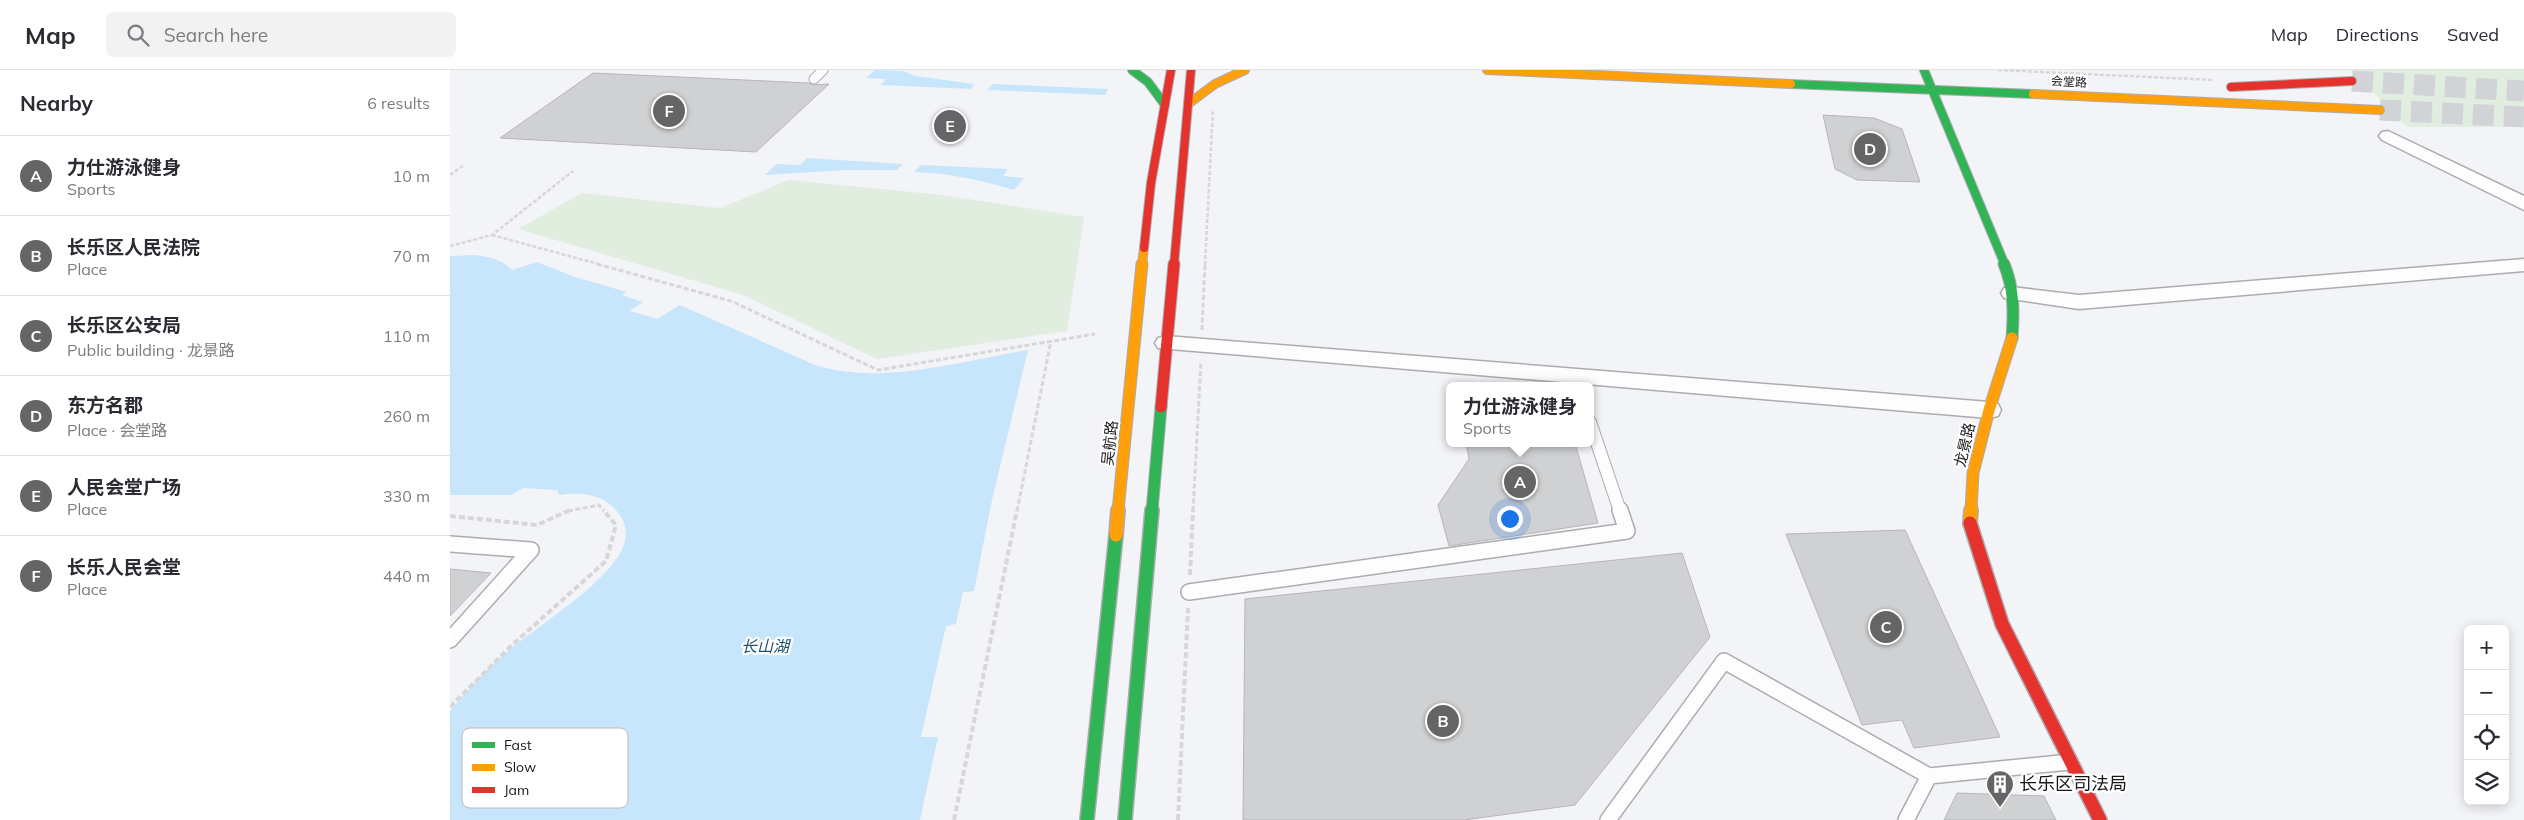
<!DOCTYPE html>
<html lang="en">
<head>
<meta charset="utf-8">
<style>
  :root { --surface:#fff; --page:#f2f2f3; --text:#2b2b33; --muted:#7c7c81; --line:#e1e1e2; --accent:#656568 }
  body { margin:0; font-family:Mulish,"Noto Sans SC",sans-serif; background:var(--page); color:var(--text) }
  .controls { position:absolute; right:15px; bottom:15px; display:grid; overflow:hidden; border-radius:8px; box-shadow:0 2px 12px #0003 }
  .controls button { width:45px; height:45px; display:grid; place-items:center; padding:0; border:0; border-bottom:1px solid var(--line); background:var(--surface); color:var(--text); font:25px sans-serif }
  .you { position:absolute; left:1059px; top:448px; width:18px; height:18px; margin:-12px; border:4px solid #fff; border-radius:50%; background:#1a73e8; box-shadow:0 0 0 8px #1a73e833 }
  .badge { display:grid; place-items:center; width:32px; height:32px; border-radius:50%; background:var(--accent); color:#fff; font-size:16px; font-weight:700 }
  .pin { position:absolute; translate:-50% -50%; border:2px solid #fff; box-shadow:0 1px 5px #0006 }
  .popup { position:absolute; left:996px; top:312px; width:148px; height:65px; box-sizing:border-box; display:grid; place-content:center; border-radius:8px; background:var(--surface); filter:drop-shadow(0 1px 4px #0005); font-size:16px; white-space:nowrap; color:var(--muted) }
  .popup b { font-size:19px; color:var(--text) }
  .popup::after { content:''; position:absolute; left:50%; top:100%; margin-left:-10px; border:10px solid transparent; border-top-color:var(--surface) }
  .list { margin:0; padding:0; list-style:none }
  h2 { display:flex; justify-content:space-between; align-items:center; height:65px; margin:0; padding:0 20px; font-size:21px }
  h2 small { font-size:16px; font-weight:400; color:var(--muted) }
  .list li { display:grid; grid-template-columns:32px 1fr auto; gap:15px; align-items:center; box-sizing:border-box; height:80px; padding:0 20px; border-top:1px solid var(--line) }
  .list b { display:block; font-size:19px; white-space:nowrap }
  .list p { margin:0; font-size:16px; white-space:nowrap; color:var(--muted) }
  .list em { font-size:16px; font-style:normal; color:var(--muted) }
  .icon { flex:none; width:28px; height:28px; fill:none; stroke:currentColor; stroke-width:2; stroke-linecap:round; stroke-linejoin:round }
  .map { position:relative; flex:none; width:2074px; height:750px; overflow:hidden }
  header { display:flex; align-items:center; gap:30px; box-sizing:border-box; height:70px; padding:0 25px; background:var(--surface); border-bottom:1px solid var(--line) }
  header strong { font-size:24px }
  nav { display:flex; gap:28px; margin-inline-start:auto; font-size:18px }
  .search { width:350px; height:45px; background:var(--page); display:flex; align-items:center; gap:12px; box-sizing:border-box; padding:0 18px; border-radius:8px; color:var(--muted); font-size:19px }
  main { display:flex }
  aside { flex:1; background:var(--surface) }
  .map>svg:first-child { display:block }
  .green { fill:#e0eddf }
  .water { fill:#c7e6fb }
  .building { fill:#d0d1d3; stroke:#b6b6b9 }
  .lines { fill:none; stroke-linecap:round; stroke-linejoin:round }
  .primary-tunnel { stroke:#d2d3d7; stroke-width:21; stroke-dasharray:21 10; stroke-linecap:butt }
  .lane-far2-casing { stroke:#acacaf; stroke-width:11 }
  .lane-far1-casing { stroke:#acacaf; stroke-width:14 }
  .lane-casing { stroke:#acacaf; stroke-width:18 }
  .street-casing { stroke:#acacaf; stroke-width:3 }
  .fast-far2-casing { stroke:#acacaf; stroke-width:10 }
  .fast-far1-casing { stroke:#acacaf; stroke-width:13 }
  .fast-casing { stroke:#acacaf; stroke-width:16 }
  .slow-far2-casing { stroke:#acacaf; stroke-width:10 }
  .slow-far1-casing { stroke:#acacaf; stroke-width:13 }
  .slow-casing { stroke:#acacaf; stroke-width:16 }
  .jam-far2-casing { stroke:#acacaf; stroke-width:10 }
  .jam-far1-casing { stroke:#acacaf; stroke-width:13 }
  .jam-casing { stroke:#acacaf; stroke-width:16 }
  .path-far2 { stroke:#d7d7d8; stroke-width:2.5; stroke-dasharray:4 2; stroke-linecap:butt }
  .path-far1 { stroke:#d7d7d8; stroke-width:3; stroke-dasharray:5 2.5; stroke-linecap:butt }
  .path { stroke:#d7d7d8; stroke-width:4; stroke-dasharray:6 3; stroke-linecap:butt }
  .lane-far2 { stroke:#fdfdfe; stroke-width:9 }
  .lane-far1 { stroke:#fdfdfe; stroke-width:12 }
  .lane { stroke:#fdfdfe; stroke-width:15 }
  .street { fill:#fdfdfe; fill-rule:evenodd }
  .fast-far2 { stroke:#30b455; stroke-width:8 }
  .fast-far1 { stroke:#30b455; stroke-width:11 }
  .fast { stroke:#30b455; stroke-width:13 }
  .slow-far2 { stroke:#ff9f0a; stroke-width:8 }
  .slow-far1 { stroke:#ff9f0a; stroke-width:11 }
  .slow { stroke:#ff9f0a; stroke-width:13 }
  .jam-far2 { stroke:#e5322d; stroke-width:8 }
  .jam-far1 { stroke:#e5322d; stroke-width:11 }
  .jam { stroke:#e5322d; stroke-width:13 }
  .labels { text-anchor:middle; stroke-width:4.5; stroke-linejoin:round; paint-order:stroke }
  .far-street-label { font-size:12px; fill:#18181a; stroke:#fff }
  .street-label { font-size:15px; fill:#18181a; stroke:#fff }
  .water-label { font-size:16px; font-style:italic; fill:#1c506c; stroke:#fff }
  .near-poi-label { font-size:18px; fill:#18181a; stroke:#fff; text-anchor:start }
  .key { fill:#fff; stroke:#bababa; stroke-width:1 }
  .key-label { font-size:14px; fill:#18181a }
</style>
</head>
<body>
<header>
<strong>Map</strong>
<div class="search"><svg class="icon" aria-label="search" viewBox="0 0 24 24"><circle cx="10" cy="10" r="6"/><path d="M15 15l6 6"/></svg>Search here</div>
<nav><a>Map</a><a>Directions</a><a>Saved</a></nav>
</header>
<main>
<aside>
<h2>Nearby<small>6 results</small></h2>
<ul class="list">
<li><span class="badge">A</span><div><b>力仕游泳健身</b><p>Sports</p></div><em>10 m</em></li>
<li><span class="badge">B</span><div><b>长乐区人民法院</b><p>Place</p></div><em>70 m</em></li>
<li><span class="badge">C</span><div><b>长乐区公安局</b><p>Public building · 龙景路</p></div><em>110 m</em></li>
<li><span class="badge">D</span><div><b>东方名郡</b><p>Place · 会堂路</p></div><em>260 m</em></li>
<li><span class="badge">E</span><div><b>人民会堂广场</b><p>Place</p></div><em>330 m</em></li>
<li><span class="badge">F</span><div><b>长乐人民会堂</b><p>Place</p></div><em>440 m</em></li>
</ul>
</aside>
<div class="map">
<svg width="2074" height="750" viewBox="0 0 2074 750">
  <rect width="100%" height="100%" fill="#f3f4f8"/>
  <path class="green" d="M1902 0H2074V57H1957Z
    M339 110 492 125 634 147 617 261 427 289 293 225 68 159 132 123 270 138Z"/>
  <path class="water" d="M425 0 453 1 466 6 524 14 521 19 431 15 436 9 416 8Z
    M543 14 658 19 655 25 537 20Z
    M357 88 453 94 447 100H397L315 105 327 94 350 95Z
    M471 95 558 99 553 106 574 108 564 120C531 110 499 103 464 102Z
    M25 185C40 187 51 189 62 200L87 192 125 207 177 222 172 225 193 232 180 241 207 249 230 235 365 295C431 316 511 291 578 280L542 430 524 521 513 522 506 554 496 556 471 667H488L470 750H0V641C18 620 37 598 58 581 88 556 159 512 173 477 179 463 175 449 165 439 150 423 130 422 109 425L107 420 73 418 61 425H0V186Z"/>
  <path class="building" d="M143 3 359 13 363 15 379 14 306 82 50 68Z
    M1373 45 1424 48 1452 59 1470 112 1407 110 1385 99Z
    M1016 373H1125L1148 453 999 476 988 435 1019 389Z
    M1455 460 1550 667 1464 678 1452 650 1412 655 1336 464Z
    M1232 483 1260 567 1125 735 1014 750H793L795 529Z
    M0 499 41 503 0 546Z
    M1507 723 1594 726 1606 750H1494Z"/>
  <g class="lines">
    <path class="primary-tunnel" d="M1902 11 2074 21
      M1930 40 2074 47"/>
    <g class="lane-far2-casing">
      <path id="lane-far2" d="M364 9 373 0"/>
    </g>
    <g class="lane-far1-casing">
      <path id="lane-far1" d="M1140 352 1170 441"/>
    </g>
    <g class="lane-casing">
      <path id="lane" d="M0 474 81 480 0 570
        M739 522 1177 461 1170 440
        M1479 706 1620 692
        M1158 750 1274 591 1479 706 1456 750"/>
    </g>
    <g class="street-casing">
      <path id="street" d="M1938 61 2074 126V140L1932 70 1929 66 1932 62Z
        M2074 189V201L1629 239 1562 229 1554 228 1551 223 1554 218 1562 217 1629 225Z
        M716 266 1539 332 1548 334 1551 340 1548 346 1539 348 708 278 705 273 708 268Z"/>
    </g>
    <g class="fast-far2-casing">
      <path id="fast-far2" d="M682 0 698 12 715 35
        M1474 0 1555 195
        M1341 14 1583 24"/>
    </g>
    <g class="fast-far1-casing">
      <path id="fast-far1" d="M1554 194C1564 218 1564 242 1562 268
        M702 441 711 337"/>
    </g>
    <g class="fast-casing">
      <path id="fast" d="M637 750 666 465
        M675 750 702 440"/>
    </g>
    <g class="slow-far2-casing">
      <path id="slow-far2" d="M1037 0 1341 14
        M1583 24 1930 40
        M738 34 765 14 795 0
        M692 195 694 178"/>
    </g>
    <g class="slow-far1-casing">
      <path id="slow-far1" d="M668 441 692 194
        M1521 441 1523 403 1539 340 1562 268"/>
    </g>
    <g class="slow-casing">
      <path id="slow" d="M1520 453 1521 440
        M666 465 668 440"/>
    </g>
    <g class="jam-far2-casing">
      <path id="jam-far2" d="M1781 17 1902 11
        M694 178 701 113 721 0
        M724 195 741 0"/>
    </g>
    <g class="jam-far1-casing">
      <path id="jam-far1" d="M711 337 724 194"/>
    </g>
    <g class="jam-casing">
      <path id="jam" d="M1520 453 1552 554 1650 750"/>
    </g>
    <path class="path-far2" d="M1548 0 1764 10
      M0 105 14 95
      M42 165 152 195
      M0 176 42 165 123 101
      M755 195 763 39"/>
    <path class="path-far1" d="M147 194 281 231 428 300 645 264
      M752 260 755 194
      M118 441 149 435 154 441
      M567 441 601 271
      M743 441 751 291"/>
    <path class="path" d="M0 446 87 455 120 440
      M740 505 743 440
      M0 637 60 577 156 491 166 455 153 440
      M504 750 567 440
      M728 750 738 538"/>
    <use href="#lane-far2" class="lane-far2"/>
    <use href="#lane-far1" class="lane-far1"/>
    <use href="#lane" class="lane"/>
    <use href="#street" class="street"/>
    <use href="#fast-far2" class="fast-far2"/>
    <use href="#fast-far1" class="fast-far1"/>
    <use href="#fast" class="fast"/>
    <use href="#slow-far2" class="slow-far2"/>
    <use href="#slow-far1" class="slow-far1"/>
    <use href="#slow" class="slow"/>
    <use href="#jam-far2" class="jam-far2"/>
    <use href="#jam-far1" class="jam-far1"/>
    <use href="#jam" class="jam"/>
  </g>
  <defs>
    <g id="building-pin" transform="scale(1.4375)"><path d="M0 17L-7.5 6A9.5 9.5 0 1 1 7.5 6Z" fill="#656568" stroke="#fff"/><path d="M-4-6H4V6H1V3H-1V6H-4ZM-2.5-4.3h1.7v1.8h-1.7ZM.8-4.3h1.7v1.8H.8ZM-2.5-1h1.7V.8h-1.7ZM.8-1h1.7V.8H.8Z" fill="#fff"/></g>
  </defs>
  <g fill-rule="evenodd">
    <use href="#building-pin" x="1550" y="714"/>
  </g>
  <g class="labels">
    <g class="far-street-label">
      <text transform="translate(1619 12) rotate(3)" y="4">会堂路</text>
    </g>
    <g class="street-label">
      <text transform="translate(660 373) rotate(-84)" y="5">吴航路</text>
      <text transform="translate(1515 375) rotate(-77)" y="5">龙景路</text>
    </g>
    <g class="water-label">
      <text x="315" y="582">长山湖</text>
    </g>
    <g class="near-poi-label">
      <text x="1569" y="720">长乐区司法局</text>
    </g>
  </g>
  <rect x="12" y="658" width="166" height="80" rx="8" class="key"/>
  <rect x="22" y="672" width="23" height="6" fill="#30b455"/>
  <rect x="22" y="694" width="23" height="7" fill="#ff9f0a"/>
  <rect x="22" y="717" width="23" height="6" fill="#e5322d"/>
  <g class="key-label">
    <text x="54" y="680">Fast</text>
    <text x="54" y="702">Slow</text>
    <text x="54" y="725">Jam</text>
  </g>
</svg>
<div class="controls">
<button>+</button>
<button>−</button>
<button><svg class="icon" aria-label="locate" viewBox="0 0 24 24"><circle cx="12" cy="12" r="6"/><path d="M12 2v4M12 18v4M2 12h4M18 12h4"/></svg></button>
<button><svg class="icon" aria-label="layers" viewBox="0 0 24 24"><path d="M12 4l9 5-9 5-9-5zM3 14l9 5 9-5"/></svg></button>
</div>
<div class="you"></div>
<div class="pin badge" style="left:1070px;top:412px">A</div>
<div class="popup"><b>力仕游泳健身</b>Sports</div>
<div class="pin badge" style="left:993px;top:651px">B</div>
<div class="pin badge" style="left:1436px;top:557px">C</div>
<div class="pin badge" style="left:1420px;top:79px">D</div>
<div class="pin badge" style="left:500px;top:56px">E</div>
<div class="pin badge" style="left:219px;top:41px">F</div>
</div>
</main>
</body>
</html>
